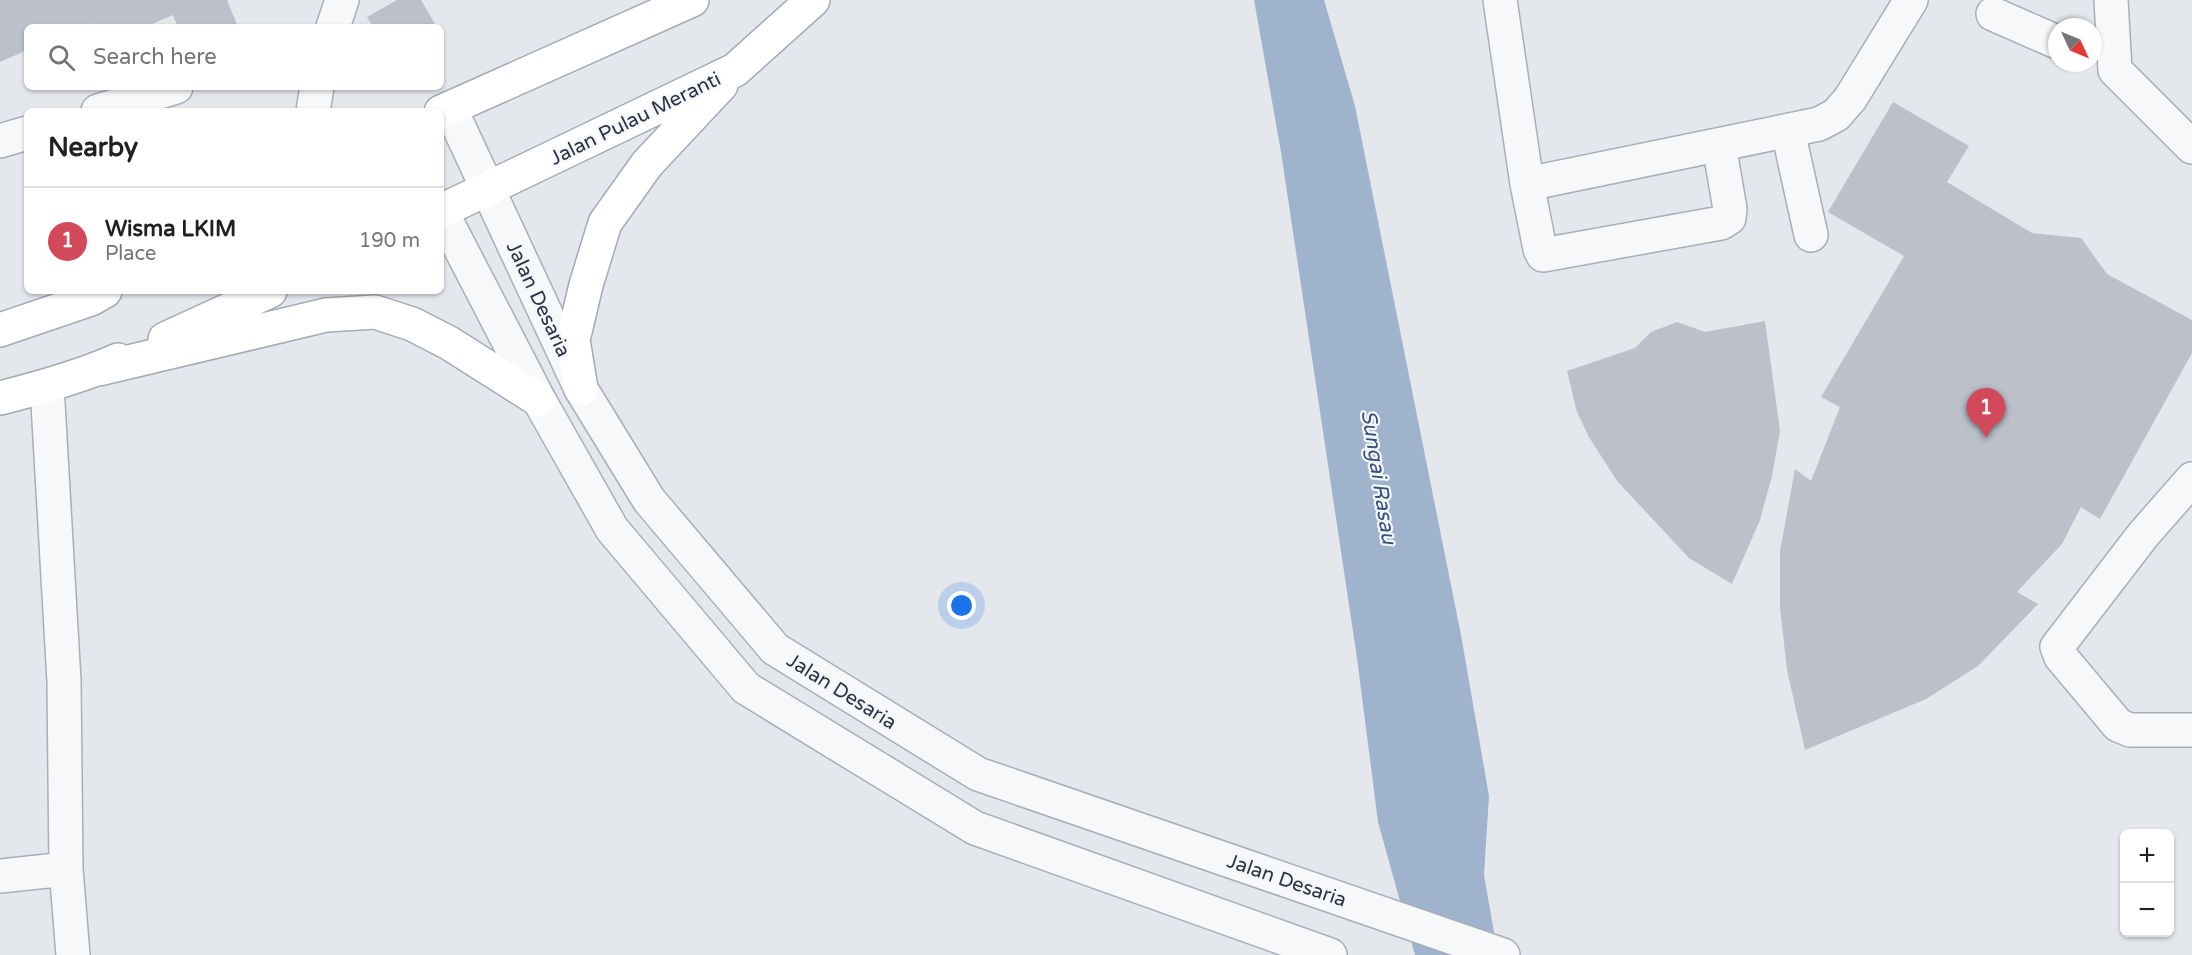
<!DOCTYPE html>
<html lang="en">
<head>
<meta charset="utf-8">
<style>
  :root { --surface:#fff; --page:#f2f2f2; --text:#202124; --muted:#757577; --line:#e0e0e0; --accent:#d1495b }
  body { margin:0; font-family:"Varela Round",sans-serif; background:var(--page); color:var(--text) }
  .controls { position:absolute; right:18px; bottom:18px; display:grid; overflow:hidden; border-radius:9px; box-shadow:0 2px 4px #0004 }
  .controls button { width:54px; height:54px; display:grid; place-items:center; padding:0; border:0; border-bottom:2px solid var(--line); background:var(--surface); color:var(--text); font:30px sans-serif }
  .compass { position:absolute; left:2048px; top:18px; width:54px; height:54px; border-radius:50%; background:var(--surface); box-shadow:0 2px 4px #0004; rotate:134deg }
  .you { position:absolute; left:962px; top:606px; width:21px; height:21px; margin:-15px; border:4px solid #fff; border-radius:50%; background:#1a73e8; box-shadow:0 0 0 9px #1a73e833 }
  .badge { display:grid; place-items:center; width:39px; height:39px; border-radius:50%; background:var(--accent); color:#fff; font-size:20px; font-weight:700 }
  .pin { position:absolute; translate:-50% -50px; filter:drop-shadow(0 2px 3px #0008) }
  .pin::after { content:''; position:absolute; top:32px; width:21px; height:18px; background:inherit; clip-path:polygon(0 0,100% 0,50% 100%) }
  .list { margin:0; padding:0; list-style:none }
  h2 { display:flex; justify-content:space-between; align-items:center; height:78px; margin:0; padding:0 24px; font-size:26px }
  h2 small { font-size:20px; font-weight:400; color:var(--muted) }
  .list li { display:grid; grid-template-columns:39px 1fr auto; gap:18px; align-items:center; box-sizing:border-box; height:108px; padding:0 24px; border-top:2px solid var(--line) }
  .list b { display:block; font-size:22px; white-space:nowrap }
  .list p { margin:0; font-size:20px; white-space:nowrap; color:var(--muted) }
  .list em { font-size:20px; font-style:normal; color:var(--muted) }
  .icon { flex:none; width:33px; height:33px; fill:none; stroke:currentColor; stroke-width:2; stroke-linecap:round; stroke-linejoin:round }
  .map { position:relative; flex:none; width:2192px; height:955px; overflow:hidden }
  .search { position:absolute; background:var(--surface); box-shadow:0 2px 4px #0004; left:24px; top:24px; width:420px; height:66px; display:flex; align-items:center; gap:15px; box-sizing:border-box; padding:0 21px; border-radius:9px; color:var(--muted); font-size:22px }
  .panel { position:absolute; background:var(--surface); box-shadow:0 2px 4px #0004; left:24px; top:108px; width:420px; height:186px; border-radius:9px }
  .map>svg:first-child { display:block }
  .water { fill:#9fb4cc }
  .building { fill:#bbc0ca }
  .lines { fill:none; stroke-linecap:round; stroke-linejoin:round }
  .minor-casing { stroke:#a9aeb7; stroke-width:36 }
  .major-casing { stroke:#a3abb8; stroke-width:36 }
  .minor { stroke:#f7f8fa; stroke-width:33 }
  .major { stroke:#fff; stroke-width:33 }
  .labels { text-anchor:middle; stroke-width:4.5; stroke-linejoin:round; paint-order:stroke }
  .street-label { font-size:20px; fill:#2b3445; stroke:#f4f6f9 }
  .water-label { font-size:21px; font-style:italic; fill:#34527a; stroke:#f4f6f9 }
</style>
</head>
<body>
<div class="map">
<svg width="2192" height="955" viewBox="0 0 2192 955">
  <rect width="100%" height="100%" fill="#e4e7ec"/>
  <path class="water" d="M1254 0H1324L1355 106 1461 635 1489 796 1484 875 1498 955H1415L1378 822 1357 658 1281 152Z"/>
  <path class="building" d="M0 0H227L238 27H178L173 15 145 27H93L91 23 82 27H27V50L0 62Z
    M397 0H421L435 24 431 27H373L367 17Z
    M1893 102 1969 146 1947 182 2032 233 2081 238 2107 274 2192 320V353L2100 519 2081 507 2062 544 2017 592 2038 604 1978 666 1926 699 1805 750 1787 670 1780 608V551L1795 469 1811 481 1840 407 1821 397 1904 256 1828 212Z
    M1765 321 1780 431 1772 476 1760 520 1732 584 1689 558 1617 481 1589 437 1577 412 1567 371 1635 348 1651 332 1677 322 1705 332Z"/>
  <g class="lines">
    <g class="minor-casing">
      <path id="minor" d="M1500 0 1527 184 1819 124 1836 115 1850 99 1911 0
        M2111 0 2115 70 2192 147
        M1993 14 2057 42
        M333 27 342 0
        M450 108 581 389 649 500 775 649 978 774 1503 955
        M98 111 176 87
        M313 111 317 87
        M1788 131 1811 235
        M0 141 27 133
        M1527 184 1540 249 1543 255 1721 223 1729 218 1730 209 1719 145
        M441 211 539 400 612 529 746 688 975 828 1330 955
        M47 386 64 681 66 869 73 955
        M2192 479 2143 535 2057 647 2061 657 2118 725 2130 730H2192
        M0 876 66 869"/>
    </g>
    <g class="major-casing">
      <path id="major" d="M441 112 692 0
        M441 211 735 70 813 0
        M0 330 91 299 105 291
        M165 339 270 291
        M99 369 326 315 375 312 412 324 449 343 539 400
        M581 389 573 340 586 285 605 223 647 164 721 85
        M0 398C40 388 80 377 118 360"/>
    </g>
    <use href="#minor" class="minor"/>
    <use href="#major" class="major"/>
  </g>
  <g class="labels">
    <g class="street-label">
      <text transform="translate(635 118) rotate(-26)" y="7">Jalan Pulau Meranti</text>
      <text transform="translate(539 299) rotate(65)" y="7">Jalan Desaria</text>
      <text transform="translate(842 691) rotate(32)" y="7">Jalan Desaria</text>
      <text transform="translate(1287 880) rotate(19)" y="7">Jalan Desaria</text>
    </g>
    <g class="water-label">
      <text transform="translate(1379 477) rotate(81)" y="7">Sungai Rasau</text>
    </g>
  </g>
</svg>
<div class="controls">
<button>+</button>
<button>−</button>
</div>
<svg class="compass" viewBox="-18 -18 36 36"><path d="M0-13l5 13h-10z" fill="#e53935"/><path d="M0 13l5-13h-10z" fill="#757577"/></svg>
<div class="you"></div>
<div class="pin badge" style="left:1986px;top:438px">1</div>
<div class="search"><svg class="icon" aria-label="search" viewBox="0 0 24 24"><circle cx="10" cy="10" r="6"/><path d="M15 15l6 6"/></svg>Search here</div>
<section class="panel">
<h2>Nearby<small></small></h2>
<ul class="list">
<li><span class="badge">1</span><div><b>Wisma LKIM</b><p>Place</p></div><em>190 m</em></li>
</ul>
</section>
</div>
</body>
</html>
